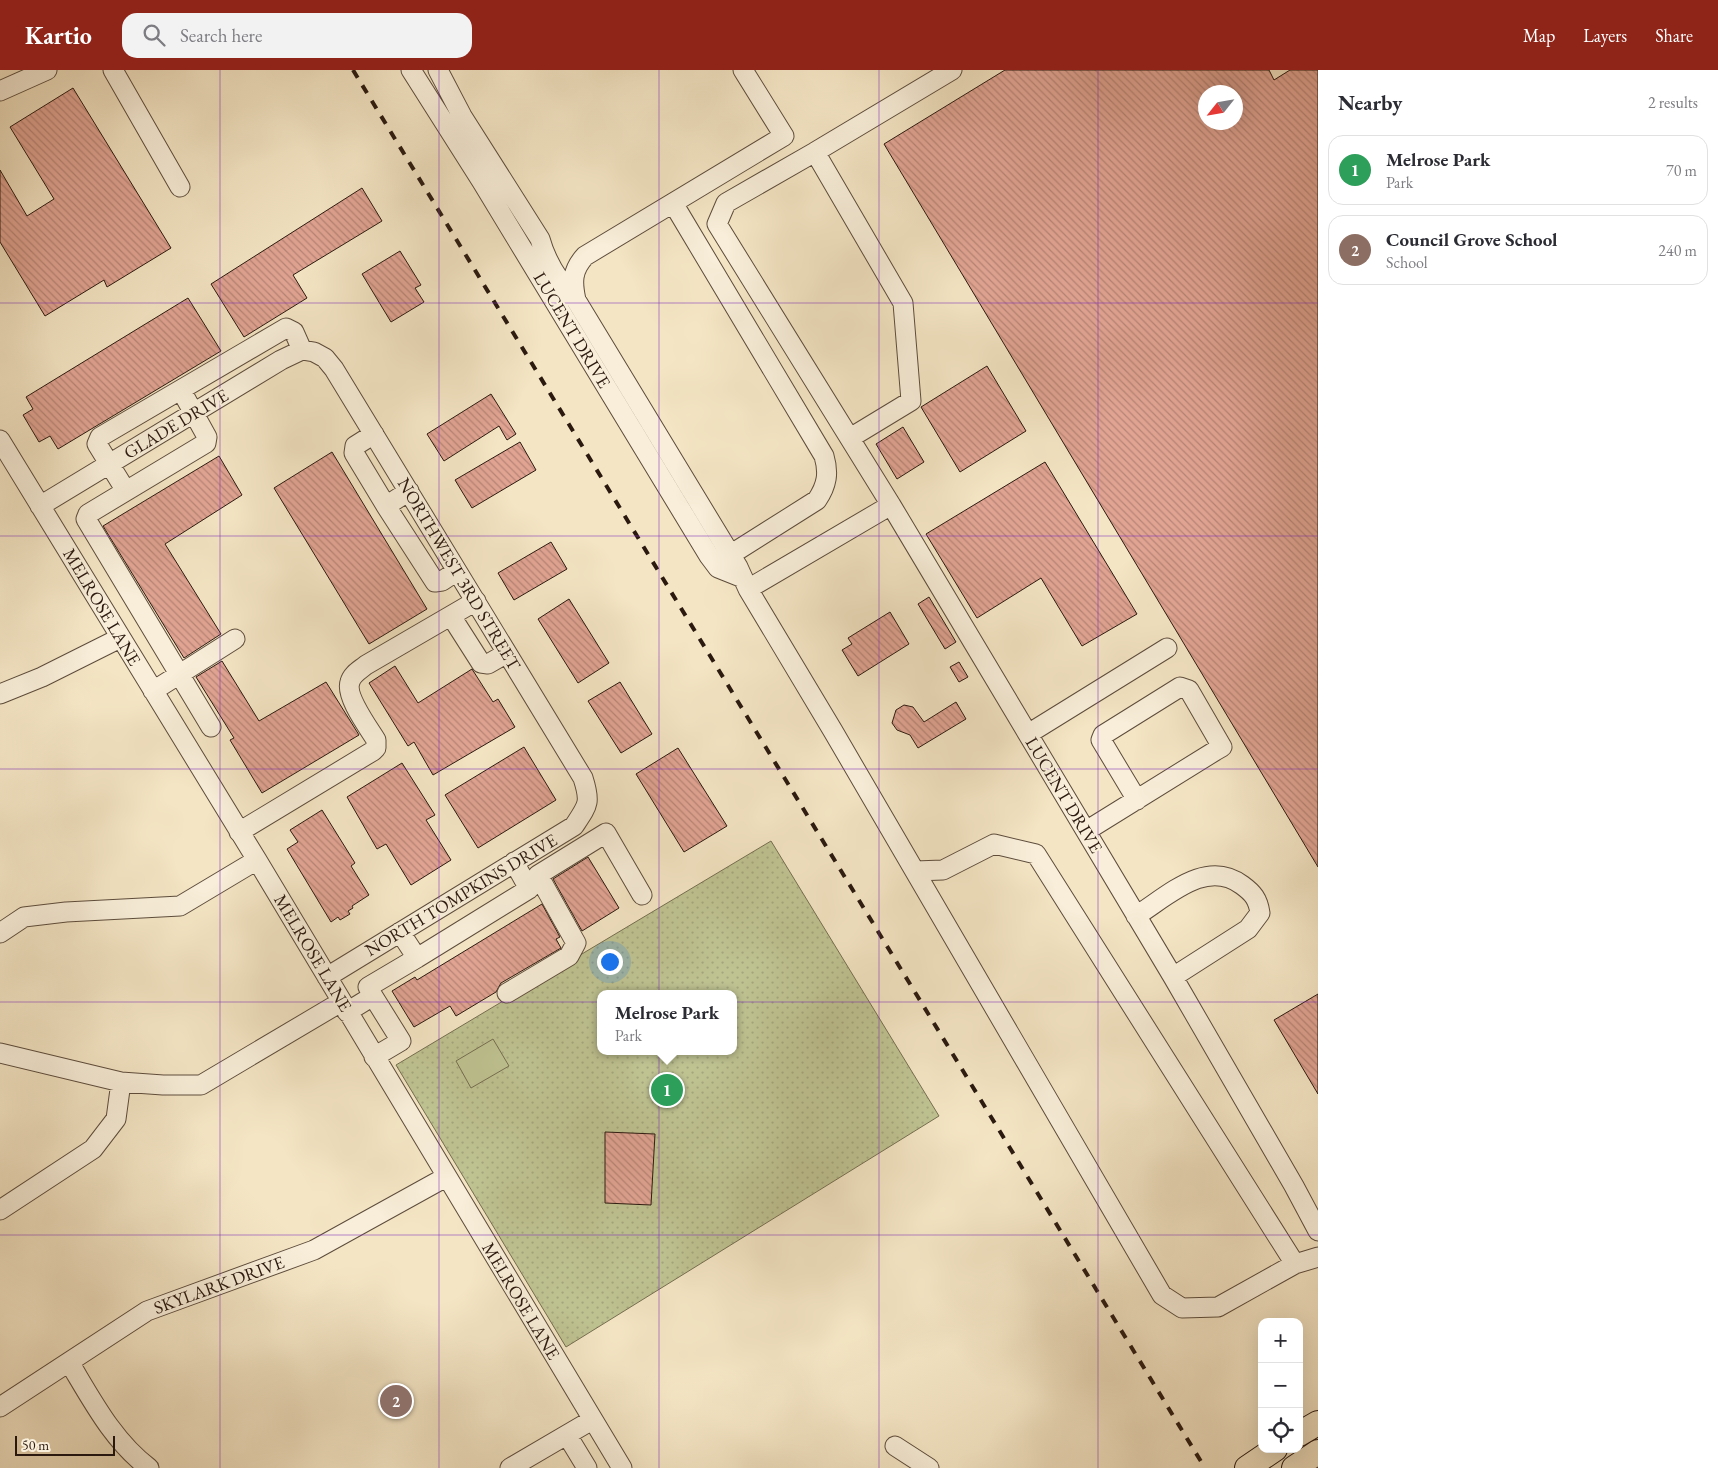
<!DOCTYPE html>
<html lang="en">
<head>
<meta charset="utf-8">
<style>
  :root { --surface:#fff; --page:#f2f2f3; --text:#2b2b33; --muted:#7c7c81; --line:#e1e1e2; --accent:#8f2418 }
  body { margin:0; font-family:"EB Garamond",serif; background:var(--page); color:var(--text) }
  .controls { position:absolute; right:15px; bottom:15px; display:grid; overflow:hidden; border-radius:10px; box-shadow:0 5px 20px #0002 }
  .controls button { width:45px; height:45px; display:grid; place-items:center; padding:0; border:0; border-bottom:1px solid var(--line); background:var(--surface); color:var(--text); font:25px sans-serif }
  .compass { position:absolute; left:1198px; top:15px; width:45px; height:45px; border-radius:50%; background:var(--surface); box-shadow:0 5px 20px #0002; rotate:239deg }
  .scale { position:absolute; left:15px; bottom:12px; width:100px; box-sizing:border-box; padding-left:5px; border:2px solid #2b190f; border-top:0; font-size:14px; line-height:18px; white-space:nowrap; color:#2b190f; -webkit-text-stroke:4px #f8eed9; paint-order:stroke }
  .you { position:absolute; left:609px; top:891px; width:18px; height:18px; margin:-12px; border:4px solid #fff; border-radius:50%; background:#1a73e8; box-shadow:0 0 0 8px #1a73e833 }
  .badge { display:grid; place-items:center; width:32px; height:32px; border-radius:50%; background:var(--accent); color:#fff; font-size:16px; font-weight:700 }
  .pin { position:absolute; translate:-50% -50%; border:2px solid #fff; box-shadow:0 1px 5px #0006 }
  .popup { position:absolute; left:597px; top:920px; width:140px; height:65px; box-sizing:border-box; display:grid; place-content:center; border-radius:10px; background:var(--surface); filter:drop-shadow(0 1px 4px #0005); font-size:16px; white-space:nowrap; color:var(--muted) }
  .popup b { font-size:19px; color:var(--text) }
  .popup::after { content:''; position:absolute; left:50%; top:100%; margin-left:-10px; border:10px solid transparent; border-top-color:var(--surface) }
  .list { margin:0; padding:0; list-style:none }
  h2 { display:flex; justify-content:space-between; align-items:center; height:65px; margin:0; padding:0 20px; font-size:21px }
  h2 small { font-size:16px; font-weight:400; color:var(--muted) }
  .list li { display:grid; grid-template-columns:32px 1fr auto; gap:15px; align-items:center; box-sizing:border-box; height:70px; margin:0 10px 10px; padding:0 10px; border:1px solid var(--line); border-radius:15px }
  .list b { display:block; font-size:19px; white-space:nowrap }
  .list p { margin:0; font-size:16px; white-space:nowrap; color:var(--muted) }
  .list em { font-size:16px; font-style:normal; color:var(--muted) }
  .icon { flex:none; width:28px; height:28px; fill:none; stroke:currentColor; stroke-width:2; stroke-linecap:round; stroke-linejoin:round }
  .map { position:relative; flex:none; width:1318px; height:1398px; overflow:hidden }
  header { display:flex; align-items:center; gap:30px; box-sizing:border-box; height:70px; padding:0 25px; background:var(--accent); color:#fff }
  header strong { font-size:24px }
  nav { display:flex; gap:28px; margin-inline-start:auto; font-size:18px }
  .search { width:350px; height:45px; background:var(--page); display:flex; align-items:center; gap:12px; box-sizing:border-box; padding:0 18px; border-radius:15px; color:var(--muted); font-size:19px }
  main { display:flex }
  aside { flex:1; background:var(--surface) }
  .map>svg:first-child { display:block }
  .park { fill:url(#park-dots); stroke:#756e50; fill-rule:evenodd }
  .pitch { fill:#bfc392; stroke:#756e50 }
  .building { fill:url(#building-back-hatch); stroke:#2b190f; fill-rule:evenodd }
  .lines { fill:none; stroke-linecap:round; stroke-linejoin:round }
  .minor-casing { stroke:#5d4c3c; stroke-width:21 }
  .major-casing { stroke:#2b190f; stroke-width:26 }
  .minor { stroke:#f8eed9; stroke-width:19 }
  .major { stroke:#f4e5c4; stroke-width:24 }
  .rail { stroke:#2b190f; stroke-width:4; stroke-dasharray:9 9; stroke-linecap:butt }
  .grid { fill:none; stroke:#7b2cbf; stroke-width:1; stroke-opacity:0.55 }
  .labels { text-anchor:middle; stroke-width:4; stroke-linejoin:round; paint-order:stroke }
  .street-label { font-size:18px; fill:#2b190f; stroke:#f8eed9 }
</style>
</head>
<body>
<header>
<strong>Kartio</strong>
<div class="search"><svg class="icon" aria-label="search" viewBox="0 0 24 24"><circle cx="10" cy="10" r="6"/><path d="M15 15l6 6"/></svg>Search here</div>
<nav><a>Map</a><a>Layers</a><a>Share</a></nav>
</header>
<main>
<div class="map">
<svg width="1318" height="1398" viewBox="0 0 1318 1398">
  <defs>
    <pattern id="park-dots" width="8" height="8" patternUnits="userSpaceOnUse" patternTransform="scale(1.25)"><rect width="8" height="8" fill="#bfc392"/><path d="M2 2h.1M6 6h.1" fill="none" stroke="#a4a77d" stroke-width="1.8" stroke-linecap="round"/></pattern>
    <pattern id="building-back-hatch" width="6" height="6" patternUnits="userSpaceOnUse" patternTransform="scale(1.25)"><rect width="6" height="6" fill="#e1a493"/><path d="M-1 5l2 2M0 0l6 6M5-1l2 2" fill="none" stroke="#b78576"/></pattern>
  </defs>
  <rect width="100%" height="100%" fill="#f4e5c4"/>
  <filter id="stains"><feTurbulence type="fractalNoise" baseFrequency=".004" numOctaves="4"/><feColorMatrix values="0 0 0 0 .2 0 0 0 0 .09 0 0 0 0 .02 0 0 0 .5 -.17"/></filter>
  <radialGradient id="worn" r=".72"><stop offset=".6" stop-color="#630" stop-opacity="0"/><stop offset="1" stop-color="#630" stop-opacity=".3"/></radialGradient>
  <path class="park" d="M771 771 939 1046 566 1277 396 995ZM601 924H733V981H601Z"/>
  <path class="pitch" d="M493 969 509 996 471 1018 456 991Z"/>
  <path class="building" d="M1005 0H1269L1274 10 1290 0H1318V797L884 74ZM1206 22H1236V52H1206Z
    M73 18 171 178 107 217 104 210 45 246 0 172V100L27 146 54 129 10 57Z
    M362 118 382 151 293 205 307 228 244 267 211 214Z
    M400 181 421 215 415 218 424 232 391 252 362 204Z
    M188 228 221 281 58 379 50 366 39 372 23 345 33 339 26 327Z
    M987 296 1026 361 960 402 921 337Z
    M491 324 516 364 507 370 499 356 444 391 427 364Z
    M903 357 924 392 897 409 876 374Z
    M520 372 536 400 472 438 455 410Z
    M332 382 427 539 369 574 274 418Z
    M219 386 242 425 165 474 221 564 184 588 103 456Z
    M1045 392 1137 544 1082 576 1041 508 977 548 926 464Z
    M551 472 567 499 514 530 498 503Z
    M929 527 956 572 945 579 918 534Z
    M569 529 609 593 578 613 538 549Z
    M890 542 909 574 858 606 842 580 852 574 848 568Z
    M222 591 259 651 326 612 359 665 262 723 230 670 234 668 196 607Z
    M959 592 968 607 959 612 950 597Z
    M395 596 418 633 472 599 493 632 498 629 515 657 433 705 414 672 408 676 369 613Z
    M620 612 652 664 621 683 588 631Z
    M956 632 966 649 918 678 910 665 897 660 892 653 896 640 904 635 913 637 924 652Z
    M524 677 556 730 478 778 445 725Z
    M678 678 727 756 684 782 636 704Z
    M402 693 435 745 426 750 451 790 411 815 386 774 377 779 347 727Z
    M322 740 355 793 351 796 369 825 352 836 353 838 348 841 350 844 340 850 338 847 331 852 287 779 298 772 290 760Z
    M588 787 619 838 582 861 553 809Z
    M542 834 560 867 556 869 561 878 501 913 496 922 456 946 450 936 414 957 392 921 415 907 417 910Z
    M1318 924V1024L1274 950Z
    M605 1062 655 1064 651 1135 605 1133Z"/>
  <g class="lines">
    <g class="minor-casing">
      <path id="minor" d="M113 0 180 117
        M411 0 482 112 709 486 718 498 743 508
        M438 0 462 46 540 169C546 191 560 213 576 230L738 497 748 519 833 661 1162 1225 1182 1238 1218 1237 1295 1194 1318 1187
        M0 21 47 0
        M815 82 952 0
        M673 133 824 386C829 403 827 415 817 430L730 485
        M576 230C572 212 572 200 585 186L784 66 743 0
        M181 320 207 367 206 373 88 444 86 449 211 657
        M374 364 355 376 354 383 386 436
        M850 368 911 331 903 233 815 82 726 133 717 154 891 435
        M0 370 257 790 622 1398
        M126 421 97 374 100 367 286 258 294 262 302 280
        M409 421 386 436 435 512 442 511 457 501
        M40 436 281 290 302 280 314 282 325 288 334 299 583 708C591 733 588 735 574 756L327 907
        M748 519 891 435 1173 907 1294 1116 1318 1161
        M451 546 481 593 488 594 507 583
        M153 621 235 569
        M0 624 42 607 120 568
        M1028 664 1167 578
        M1086 761 1215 681 1222 677 1189 620 1180 617 1103 665 1101 670 1137 730
        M239 762 373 681 376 678V670C368 657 345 626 350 612 352 604 360 600 366 595L476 531
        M915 801 943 800 994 774 1036 784 1295 1194
        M529 819 538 805 606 763 642 825
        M1136 846C1168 826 1206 788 1242 815 1253 823 1258 829 1260 843L1248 859 1173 907
        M0 863 24 847 66 842 180 836 257 790
        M417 888 529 819 514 792
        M507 923 569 886 576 873 538 805
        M373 926 401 971 374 987
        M347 942 373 926 368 917 417 888 400 862
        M0 983 121 1012 163 1015H201L341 932
        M0 1140 93 1079 116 1049 121 1012
        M69 1292C92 1330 113 1371 149 1398
        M0 1337 147 1241 314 1180 446 1107
        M567 1365 587 1398
        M895 1376 929 1398
        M510 1398 592 1350"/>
    </g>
    <g class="major-casing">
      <path id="major" d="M1299 1364 1318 1353
        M1247 1398 1275 1379
        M1294 1398 1318 1382"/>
    </g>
    <use href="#minor" class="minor"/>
    <use href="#major" class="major"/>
    <path class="rail" d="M353 0 1205 1398"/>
  </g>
  <path class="grid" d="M220 0V1398M439 0V1398M659 0V1398M879 0V1398M1098 0V1398M0 233H1318M0 466H1318M0 699H1318M0 932H1318M0 1165H1318"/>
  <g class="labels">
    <g class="street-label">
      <text transform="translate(572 260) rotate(59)" y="6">LUCENT DRIVE</text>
      <text transform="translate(176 354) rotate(-31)" y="6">GLADE DRIVE</text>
      <text transform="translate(459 504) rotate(59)" y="6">NORTHWEST 3RD STREET</text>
      <text transform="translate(102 537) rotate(59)" y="6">MELROSE LANE</text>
      <text transform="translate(1064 725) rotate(59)" y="6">LUCENT DRIVE</text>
      <text transform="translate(461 825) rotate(-31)" y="6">NORTH TOMPKINS DRIVE</text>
      <text transform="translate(313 883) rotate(59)" y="6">MELROSE LANE</text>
      <text transform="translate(219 1215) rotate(-20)" y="6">SKYLARK DRIVE</text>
      <text transform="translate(521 1231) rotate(59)" y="6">MELROSE LANE</text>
    </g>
  </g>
  <rect width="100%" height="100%" filter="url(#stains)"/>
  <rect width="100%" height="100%" fill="url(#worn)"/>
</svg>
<div class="controls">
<button>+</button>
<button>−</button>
<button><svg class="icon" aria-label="locate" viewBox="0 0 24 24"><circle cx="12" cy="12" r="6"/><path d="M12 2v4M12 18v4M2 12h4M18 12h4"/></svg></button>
</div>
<svg class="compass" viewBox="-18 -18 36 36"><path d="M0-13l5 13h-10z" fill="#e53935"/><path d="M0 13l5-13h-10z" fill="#7c7c81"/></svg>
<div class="scale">50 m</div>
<div class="you"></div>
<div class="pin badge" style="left:667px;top:1020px;background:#2e9e5b">1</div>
<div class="popup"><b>Melrose Park</b>Park</div>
<div class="pin badge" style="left:396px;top:1331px;background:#8d6e63">2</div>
</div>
<aside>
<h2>Nearby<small>2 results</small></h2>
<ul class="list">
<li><span class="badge" style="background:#2e9e5b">1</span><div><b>Melrose Park</b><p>Park</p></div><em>70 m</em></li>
<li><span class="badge" style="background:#8d6e63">2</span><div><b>Council Grove School</b><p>School</p></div><em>240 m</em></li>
</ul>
</aside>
</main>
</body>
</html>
